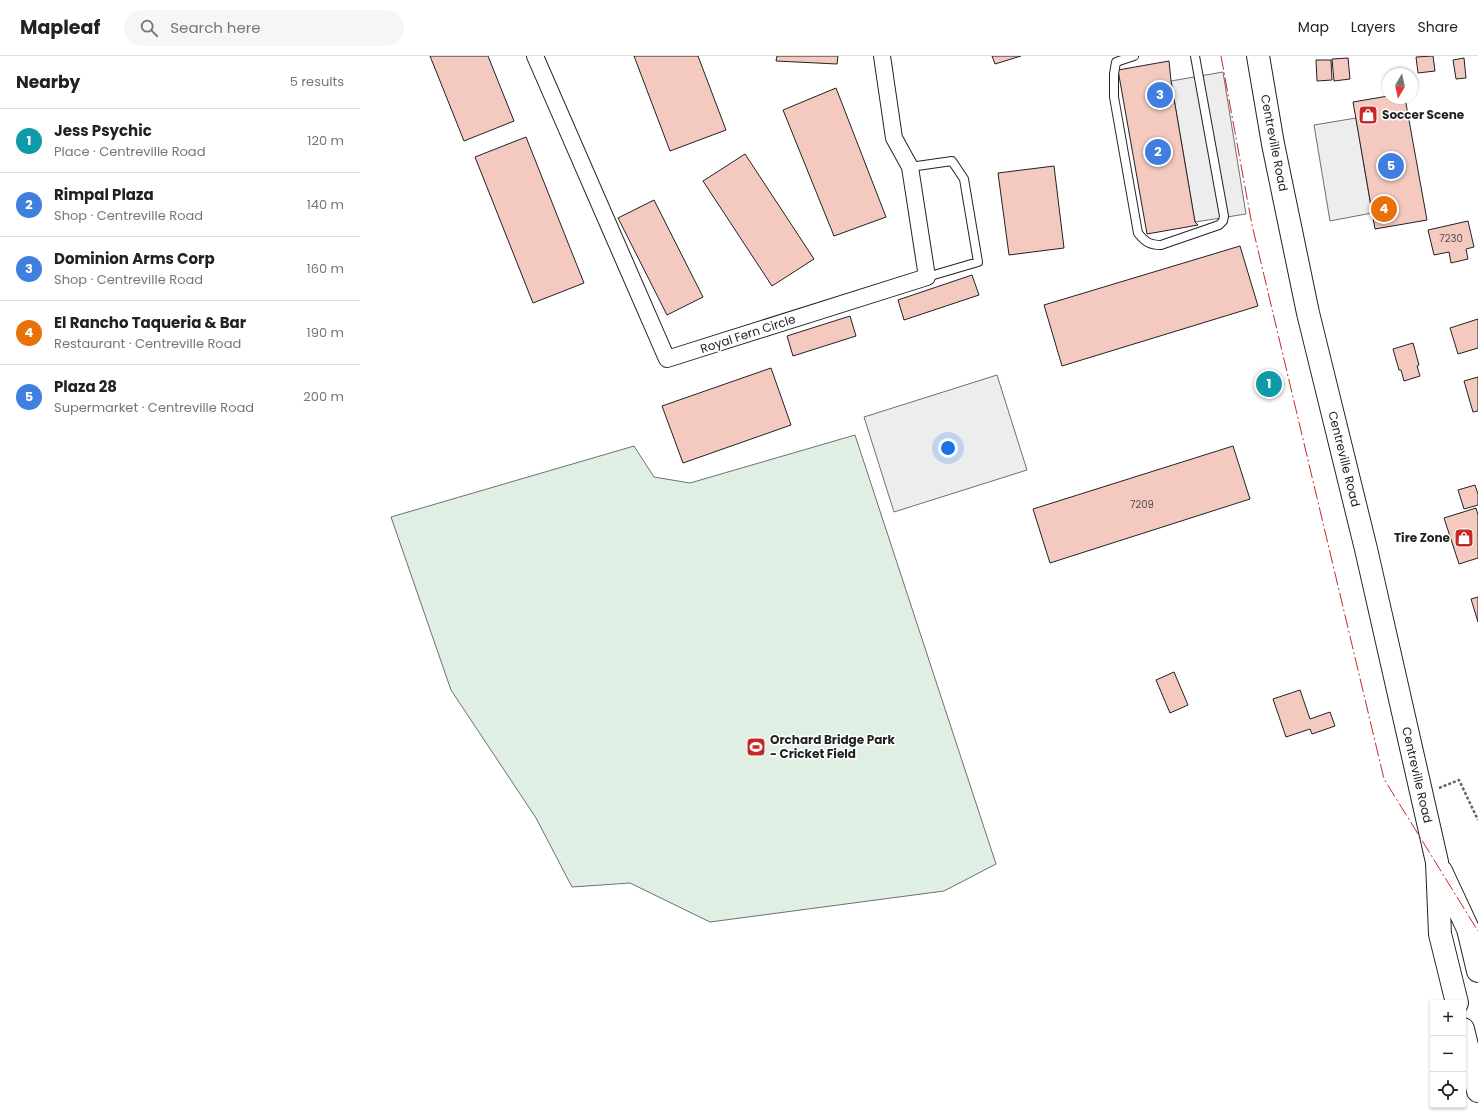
<!DOCTYPE html>
<html lang="en">
<head>
<meta charset="utf-8">
<style>
  :root { --surface:#fff; --page:#f6f6f6; --text:#222; --muted:#767676; --line:#e0e0e0; --accent:#ea580c }
  body { margin:0; font-family:Poppins,sans-serif; background:var(--page); color:var(--text) }
  .controls { position:absolute; right:12px; bottom:12px; display:grid; overflow:hidden; border-radius:0px; box-shadow:0 1px 3px #0004 }
  .controls button { width:36px; height:36px; display:grid; place-items:center; padding:0; border:0; border-bottom:1px solid var(--line); background:var(--surface); color:var(--text); font:20px sans-serif }
  .compass { position:absolute; left:1022px; top:12px; width:36px; height:36px; border-radius:50%; background:var(--surface); box-shadow:0 1px 3px #0004; rotate:189deg }
  .you { position:absolute; left:588px; top:392px; width:14px; height:14px; margin:-10px; border:3px solid #fff; border-radius:50%; background:#1a73e8; box-shadow:0 0 0 6px #1a73e833 }
  .badge { display:grid; place-items:center; width:26px; height:26px; border-radius:50%; background:var(--accent); color:#fff; font-size:13px; font-weight:700 }
  .pin { position:absolute; translate:-50% -50%; border:2px solid #fff; box-shadow:0 1px 4px #0006 }
  .list { margin:0; padding:0; list-style:none }
  h2 { display:flex; justify-content:space-between; align-items:center; height:52px; margin:0; padding:0 16px; font-size:17px }
  h2 small { font-size:13px; font-weight:400; color:var(--muted) }
  .list li { display:grid; grid-template-columns:26px 1fr auto; gap:12px; align-items:center; box-sizing:border-box; height:64px; padding:0 16px; border-top:1px solid var(--line) }
  .list b { display:block; font-size:15px; white-space:nowrap }
  .list p { margin:0; font-size:13px; white-space:nowrap; color:var(--muted) }
  .list em { font-size:13px; font-style:normal; color:var(--muted) }
  .icon { flex:none; width:22px; height:22px; fill:none; stroke:currentColor; stroke-width:2; stroke-linecap:round; stroke-linejoin:round }
  .map { position:relative; flex:none; width:1118px; height:1064px; overflow:hidden }
  header { display:flex; align-items:center; gap:24px; box-sizing:border-box; height:56px; padding:0 20px; background:var(--surface); border-bottom:1px solid var(--line) }
  header strong { font-size:19px }
  nav { display:flex; gap:22px; margin-inline-start:auto; font-size:14px }
  .search { width:280px; height:36px; background:var(--page); display:flex; align-items:center; gap:10px; box-sizing:border-box; padding:0 14px; border-radius:22px; color:var(--muted); font-size:15px }
  main { display:flex }
  aside { flex:1; background:var(--surface) }
  .map>svg:first-child { display:block }
  .green { fill:#e0efe3; stroke:#6f6f6f }
  .parking { fill:#ededed; stroke:#6f6f6f }
  .building { fill:#f3c9c0; stroke:#222 }
  .lines { fill:none; stroke-linecap:round; stroke-linejoin:round }
  .lane-casing { stroke:#222; stroke-width:10 }
  .street-casing { stroke:#222; stroke-width:18 }
  .highway-casing { stroke:#222; stroke-width:24 }
  .path { stroke:#646464; stroke-width:2.5; stroke-dasharray:3 2; stroke-linecap:butt }
  .lane { stroke:#fff; stroke-width:8 }
  .street { stroke:#fff; stroke-width:16 }
  .highway { stroke:#fff; stroke-width:22 }
  .power { stroke:#c62828; stroke-width:1; stroke-dasharray:14 3 2 3; stroke-linecap:butt }
  .labels { text-anchor:middle; stroke-width:3; stroke-linejoin:round; paint-order:stroke }
  .number-label { font-size:10px; fill:#564c4a }
  .poi-label { font-size:12px; font-weight:bold; fill:#222; stroke:#fff; text-anchor:start }
  .street-label { font-size:12px; fill:#222; stroke:#fff }
</style>
</head>
<body>
<header>
<strong>Mapleaf</strong>
<div class="search"><svg class="icon" aria-label="search" viewBox="0 0 24 24"><circle cx="10" cy="10" r="6"/><path d="M15 15l6 6"/></svg>Search here</div>
<nav><a>Map</a><a>Layers</a><a>Share</a></nav>
</header>
<main>
<aside>
<h2>Nearby<small>5 results</small></h2>
<ul class="list">
<li><span class="badge" style="background:#0f9aa8">1</span><div><b>Jess Psychic</b><p>Place · Centreville Road</p></div><em>120 m</em></li>
<li><span class="badge" style="background:#3f7fe0">2</span><div><b>Rimpal Plaza</b><p>Shop · Centreville Road</p></div><em>140 m</em></li>
<li><span class="badge" style="background:#3f7fe0">3</span><div><b>Dominion Arms Corp</b><p>Shop · Centreville Road</p></div><em>160 m</em></li>
<li><span class="badge" style="background:#e8710a">4</span><div><b>El Rancho Taqueria &amp; Bar</b><p>Restaurant · Centreville Road</p></div><em>190 m</em></li>
<li><span class="badge" style="background:#3f7fe0">5</span><div><b>Plaza 28</b><p>Supermarket · Centreville Road</p></div><em>200 m</em></li>
</ul>
</aside>
<div class="map">
<svg width="1118" height="1064" viewBox="0 0 1118 1064">
  <rect width="100%" height="100%" fill="#fff"/>
  <path class="green" d="M495 379 636 808 584 835 350 866 270 827 212 831 176 762 91 634 31 461 274 390 294 421 330 427Z"/>
  <path class="parking" d="M863 16 886 158 835 166 811 25Z
    M996 62 1012 157 970 165 954 69Z
    M637 319 667 414 534 456 504 361Z"/>
  <path class="building" d="M70 0H128L154 65 104 85Z
    M274 0H338L366 74 310 95Z
    M417 0H478L477 8 416 5Z
    M632 0H661L635 8Z
    M1073 0 1075 15 1058 17 1056 1Z
    M988 2 990 23 974 25 972 3Z
    M1104 2 1106 22 1096 23 1093 4Z
    M956 4H971L972 24 957 25Z
    M809 5 811 25 835 166 838 169 787 178 758 14Z
    M476 32 526 161 474 180 423 54Z
    M1028 40V42H1045L1067 164 1015 173 993 46Z
    M166 81 224 227 173 247 115 101Z
    M385 98 454 203 412 230 343 125Z
    M694 110 704 192 649 199 638 117Z
    M294 144 343 241 307 259 258 162Z
    M1108 165 1114 191 1106 193 1108 203 1091 207 1089 196 1074 199 1068 174Z
    M880 190 898 250 702 310 684 249Z
    M612 219 619 239 544 264 538 244Z
    M490 260 496 280 433 300 427 280Z
    M1118 263V292L1098 298 1090 272Z
    M1053 287 1059 309 1057 310 1060 320 1044 325 1041 314H1039L1033 293Z
    M411 312 431 369 323 407 302 350Z
    M914 319 918 334 905 337 901 322Z
    M1118 321V355L1113 356 1104 325Z
    M873 390 890 443 690 507 673 453Z
    M1115 429 1118 438V449L1104 453 1098 434Z
    M1116 452 1118 459V502L1099 508 1084 462Z
    M1118 541V566L1111 543Z
    M814 616 828 649 810 657 796 624Z
    M940 634 950 663 970 656 975 670 952 678 950 673 926 681 913 643Z"/>
  <g class="lines">
    <g class="lane-casing">
      <path id="lane" d="M774 0 756 6 754 18V41L778 177C785 186 790 189 801 189L859 169 863 165 864 160 835 0
        M550 111 592 105 604 123 618 206 567 221"/>
    </g>
    <g class="street-casing">
      <path id="street" d="M175 0 307 303 567 221 550 111 534 82 522 0"/>
    </g>
    <g class="highway-casing">
      <path id="highway" d="M898 0 913 88 948 257 1006 493 1077 806 1080 878 1097 947
        M1081 815 1108 873 1118 915
        M1103 973 1118 1035"/>
    </g>
    <path class="path" d="M1079 732 1099 724 1118 764"/>
    <use href="#lane" class="lane"/>
    <use href="#street" class="street"/>
    <use href="#highway" class="highway"/>
    <path class="power" d="M861 0 892 169 1024 723 1118 875"/>
  </g>
  <defs>
    <g id="shop-square" transform="scale(1)"><rect x="-9" y="-9" width="18" height="18" rx="4" fill="#c62828" stroke="#fff"/><path d="M-5-2.5h2.3a2.7 3.5 0 0 1 5.4 0H5L5.5 6h-11ZM-1.5-2.5h3a1.5 2.3 0 0 0-3 0Z" fill="#fff"/></g>
    <g id="stadium-square" transform="scale(1)"><rect x="-9" y="-9" width="18" height="18" rx="4" fill="#c62828" stroke="#fff"/><path d="M0-5a6.5 5 0 1 0 0 10a6.5 5 0 1 0 0-10ZM-3.5-1.8h7v3.6h-7Z" fill="#fff"/></g>
  </defs>
  <g fill-rule="evenodd">
    <use href="#shop-square" x="1008" y="59"/>
    <use href="#shop-square" x="1104" y="482"/>
    <use href="#stadium-square" x="396" y="691"/>
  </g>
  <g class="labels">
    <g class="number-label">
      <text x="1091" y="186">7230</text>
      <text x="782" y="452">7209</text>
    </g>
    <g class="poi-label">
      <text x="1022" y="63">Soccer Scene</text>
      <text x="1090" y="486" text-anchor="end">Tire Zone</text>
      <text x="410" y="688">Orchard Bridge Park<tspan x="410" dy="14">- Cricket Field</tspan></text>
    </g>
    <g class="street-label">
      <text transform="translate(914 87) rotate(79)" y="4">Centreville Road</text>
      <text transform="translate(388 278) rotate(-18)" y="4">Royal Fern Circle</text>
      <text transform="translate(984 403) rotate(76)" y="4">Centreville Road</text>
      <text transform="translate(1057 719) rotate(77)" y="4">Centreville Road</text>
    </g>
  </g>
</svg>
<div class="controls">
<button>+</button>
<button>−</button>
<button><svg class="icon" aria-label="locate" viewBox="0 0 24 24"><circle cx="12" cy="12" r="6"/><path d="M12 2v4M12 18v4M2 12h4M18 12h4"/></svg></button>
</div>
<svg class="compass" viewBox="-18 -18 36 36"><path d="M0-13l5 13h-10z" fill="#e53935"/><path d="M0 13l5-13h-10z" fill="#767676"/></svg>
<div class="you"></div>
<div class="pin badge" style="left:909px;top:328px;background:#0f9aa8">1</div>
<div class="pin badge" style="left:798px;top:96px;background:#3f7fe0">2</div>
<div class="pin badge" style="left:800px;top:39px;background:#3f7fe0">3</div>
<div class="pin badge" style="left:1024px;top:153px;background:#e8710a">4</div>
<div class="pin badge" style="left:1031px;top:110px;background:#3f7fe0">5</div>
</div>
</main>
</body>
</html>
